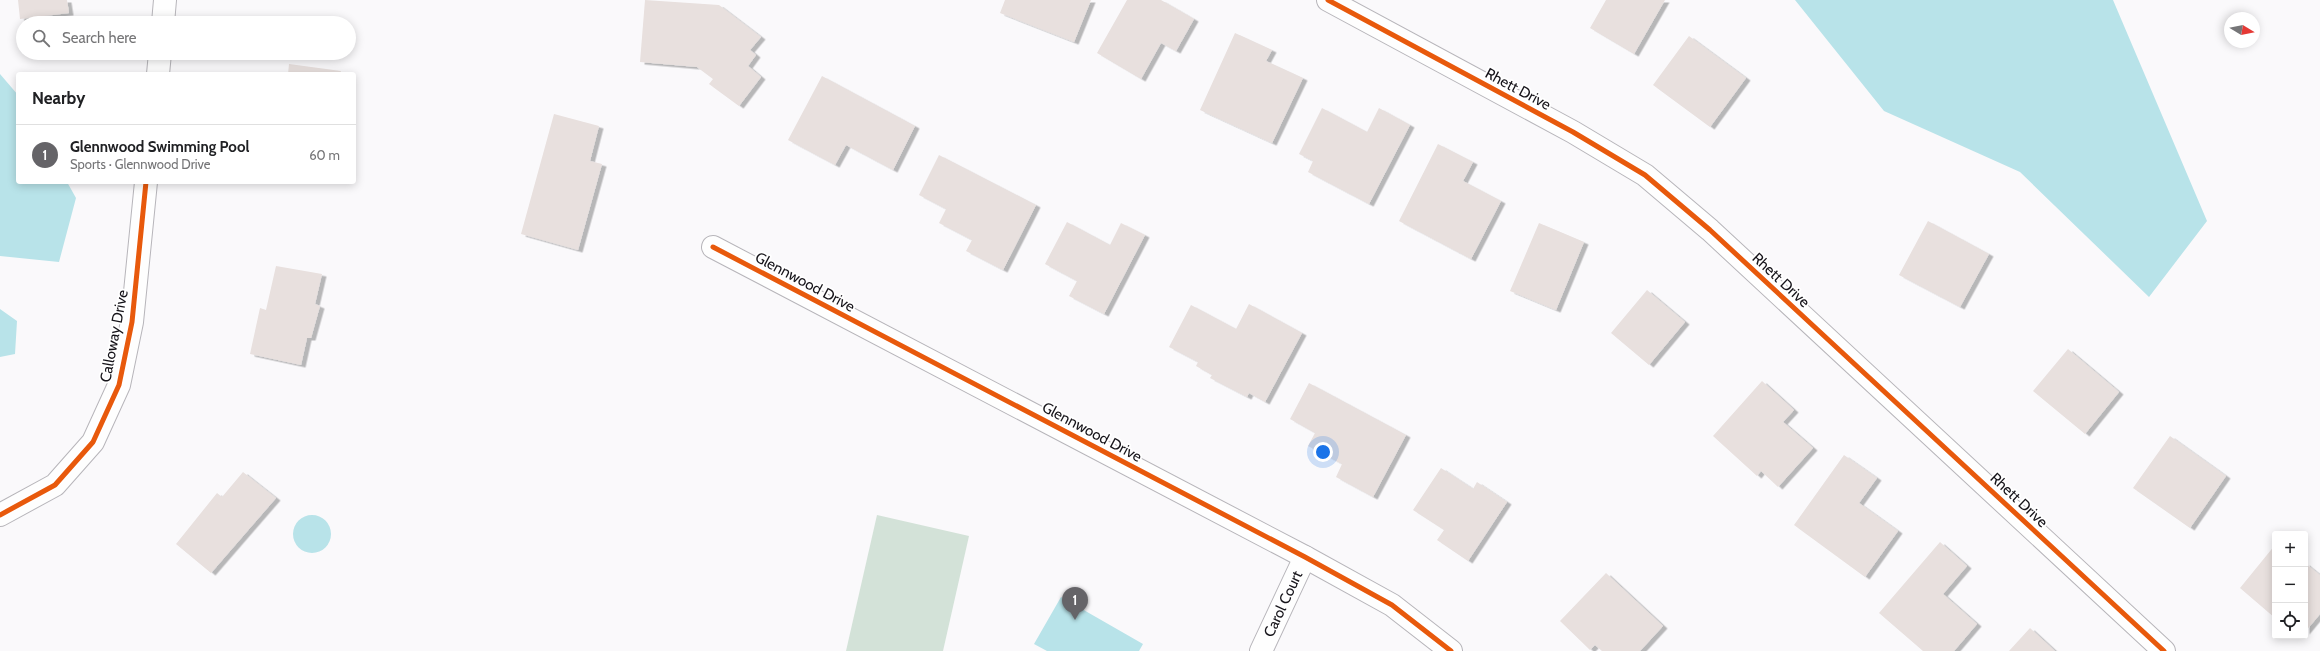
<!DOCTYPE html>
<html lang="en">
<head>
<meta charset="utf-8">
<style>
  :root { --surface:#fff; --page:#f2f2f2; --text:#202124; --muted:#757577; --line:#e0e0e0; --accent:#656468 }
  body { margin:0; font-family:Cabin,sans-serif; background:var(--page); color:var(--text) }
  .controls { position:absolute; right:12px; bottom:12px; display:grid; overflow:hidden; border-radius:4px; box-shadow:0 2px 10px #0003 }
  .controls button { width:36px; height:36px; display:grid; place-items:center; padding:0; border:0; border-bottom:1px solid var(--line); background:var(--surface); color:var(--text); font:20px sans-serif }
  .compass { position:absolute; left:2224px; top:12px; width:36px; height:36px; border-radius:50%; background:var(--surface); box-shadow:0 2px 10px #0003; rotate:100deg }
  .you { position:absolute; left:1323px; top:452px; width:14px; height:14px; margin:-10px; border:3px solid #fff; border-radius:50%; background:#1a73e8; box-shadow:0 0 0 6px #1a73e833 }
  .badge { display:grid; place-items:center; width:26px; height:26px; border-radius:50%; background:var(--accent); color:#fff; font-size:13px; font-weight:700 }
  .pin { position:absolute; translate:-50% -33px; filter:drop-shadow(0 1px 2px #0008) }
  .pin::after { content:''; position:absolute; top:21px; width:14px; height:12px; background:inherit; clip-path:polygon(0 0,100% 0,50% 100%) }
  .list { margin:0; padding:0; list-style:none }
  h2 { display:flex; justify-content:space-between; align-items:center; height:52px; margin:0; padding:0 16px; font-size:17px }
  h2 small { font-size:13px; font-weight:400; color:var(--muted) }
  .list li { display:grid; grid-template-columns:26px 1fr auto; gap:12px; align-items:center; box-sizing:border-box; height:60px; padding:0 16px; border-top:1px solid var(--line) }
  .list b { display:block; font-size:15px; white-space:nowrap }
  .list p { margin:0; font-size:13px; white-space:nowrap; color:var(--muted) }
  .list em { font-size:13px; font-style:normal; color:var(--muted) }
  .icon { flex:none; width:22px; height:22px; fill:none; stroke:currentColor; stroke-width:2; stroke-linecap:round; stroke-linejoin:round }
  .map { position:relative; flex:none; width:2320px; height:651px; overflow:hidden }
  .search { position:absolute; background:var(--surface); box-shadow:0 2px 10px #0003; left:16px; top:16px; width:340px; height:44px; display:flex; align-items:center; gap:10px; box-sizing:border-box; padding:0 14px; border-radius:22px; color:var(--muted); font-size:15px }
  .panel { position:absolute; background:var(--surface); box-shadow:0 2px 10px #0003; left:16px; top:72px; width:340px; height:112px; border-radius:4px }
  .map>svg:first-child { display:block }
  .green { fill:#d3e2d8 }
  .water { fill:#b8e3e9 }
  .building { fill:#e8e0de; filter:url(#shadow) }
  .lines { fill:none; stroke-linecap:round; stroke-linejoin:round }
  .street-casing { stroke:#b7b5ba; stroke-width:24 }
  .street { stroke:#fefefe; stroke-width:22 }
  .cycleway-casing { stroke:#fff; stroke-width:8 }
  .cycleway { stroke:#e8590c; stroke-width:5 }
  .labels { text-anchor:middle; stroke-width:3.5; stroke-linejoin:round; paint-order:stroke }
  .street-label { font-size:15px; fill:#151319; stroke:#fff }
</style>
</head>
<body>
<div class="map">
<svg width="2320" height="651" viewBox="0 0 2320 651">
  <defs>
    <filter id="shadow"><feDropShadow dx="4.5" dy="2.5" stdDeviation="0" flood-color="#0004"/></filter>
  </defs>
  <rect width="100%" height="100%" fill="#faf9fb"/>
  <path class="green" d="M877 515 969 536 943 651H846Z"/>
  <path class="water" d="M1795 0H2113L2207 221 2149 297 2020 172 1884 111Z
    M0 74 18 95V182H67L76 198 59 262 0 256Z
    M0 309 17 321 15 354 0 357Z
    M293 534a19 19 0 1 1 38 0a19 19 0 1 1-38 0Z
    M1061 597 1143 644 1139 651H1047L1034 644Z"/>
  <path class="building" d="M18 0H67L69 13 20 19Z
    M645 0 719 5 761 37 750 50 756 55 748 66 761 77 739 106 709 84 713 79 697 67 640 62Z
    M1005 0H1091L1074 42 1000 13Z
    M1127 0H1161L1194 19 1176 51 1161 43 1141 79 1097 53Z
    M1606 0H1665L1634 54 1590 28Z
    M1235 33 1272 50 1266 61 1303 78 1272 143 1200 110Z
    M1689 36 1746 78 1710 127 1653 85Z
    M289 64 341 71 340 74H288Z
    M822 76 915 126 893 170 846 145 835 165 788 140Z
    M1322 108 1367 132 1379 108 1410 125 1369 204 1308 172 1313 161 1299 154Z
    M554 114 599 126 590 161 602 164 578 250 521 234Z
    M1438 144 1473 162 1463 181 1501 201 1471 259 1399 221Z
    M939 155 1036 205 1003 270 966 251 972 240 939 223 946 209 919 195Z
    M1928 221 1989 254 1960 307 1899 275Z
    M1067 222 1110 245 1121 223 1145 235 1104 314 1069 296 1077 281 1045 264Z
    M1539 223 1584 242 1556 310 1510 291Z
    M276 266 322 274 315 304 320 306 311 338H307L301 365 250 354 260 308 266 310Z
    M1647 290 1685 322 1649 365 1611 333Z
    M1249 304 1302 333 1265 402 1249 393 1247 397 1210 378 1212 375 1196 366 1198 362 1169 347 1191 305 1236 329Z
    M2068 349 2119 392 2085 434 2033 391Z
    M1762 381 1794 410 1783 422 1813 448 1778 487 1761 471 1757 476 1713 436Z
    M1309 383 1406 435 1373 497 1336 477 1342 464 1308 446 1315 433 1290 419Z
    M2170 436 2226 476 2190 528 2133 488Z
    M1844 455 1877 478 1859 503 1898 531 1865 577 1794 525Z
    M1441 468 1473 489 1477 482 1507 502 1468 561 1437 540 1444 530 1413 510Z
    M243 472 276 498 211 573 176 544 217 493 222 497Z
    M1940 542 1967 566 1943 594 1977 624 1954 651H1923L1879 613Z
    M2275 545V618L2240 588Z
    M2305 563 2320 575V614L2305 632Z
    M1606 573 1663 626 1640 651H1602L1595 645 1590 650 1560 621Z
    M2030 628 2055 651H2009Z"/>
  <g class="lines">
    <g class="street-casing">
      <g id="street">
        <path d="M1328 0 1573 132 1645 175 1710 230 2164 651"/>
        <path d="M163 23 165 0"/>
        <path d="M158 74 160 53"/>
        <path d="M713 247 1305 557 1392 605 1451 651"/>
        <path d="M0 515 55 485 93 442 119 385 132 322 146 182"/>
        <path id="s1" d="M1261 651 1305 557"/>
      </g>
    </g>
    <use href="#street" class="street"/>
    <g class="cycleway-casing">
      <path id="cycleway" d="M1328 0 1573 132 1645 175 1710 230 2164 651
        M713 247 1305 557 1392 605 1451 651
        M0 515 55 485 93 442 119 385 132 322 146 182"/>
    </g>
    <use href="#cycleway" class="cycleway"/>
  </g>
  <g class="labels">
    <g class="street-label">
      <text transform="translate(1518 89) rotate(28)" y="5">Rhett Drive</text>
      <text transform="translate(1781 280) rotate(43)" y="5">Rhett Drive</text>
      <text transform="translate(805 282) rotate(28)" y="5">Glennwood Drive</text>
      <text transform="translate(114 336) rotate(-79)" y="5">Calloway Drive</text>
      <text transform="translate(1092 432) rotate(28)" y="5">Glennwood Drive</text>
      <text transform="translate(2019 500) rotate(43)" y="5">Rhett Drive</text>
      <text dy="5" stroke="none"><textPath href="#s1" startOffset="52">Carol Court</textPath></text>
    </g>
  </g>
</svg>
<div class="controls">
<button>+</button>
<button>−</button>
<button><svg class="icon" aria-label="locate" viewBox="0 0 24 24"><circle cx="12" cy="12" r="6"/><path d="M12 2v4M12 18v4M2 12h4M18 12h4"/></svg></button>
</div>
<svg class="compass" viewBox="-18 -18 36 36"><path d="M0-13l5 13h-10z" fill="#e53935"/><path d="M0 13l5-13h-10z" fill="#757577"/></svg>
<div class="you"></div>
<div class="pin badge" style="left:1075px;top:620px">1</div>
<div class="search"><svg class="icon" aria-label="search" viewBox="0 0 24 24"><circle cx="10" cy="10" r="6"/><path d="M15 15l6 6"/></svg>Search here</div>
<section class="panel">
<h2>Nearby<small></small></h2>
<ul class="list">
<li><span class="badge">1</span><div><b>Glennwood Swimming Pool</b><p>Sports · Glennwood Drive</p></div><em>60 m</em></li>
</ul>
</section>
</div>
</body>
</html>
